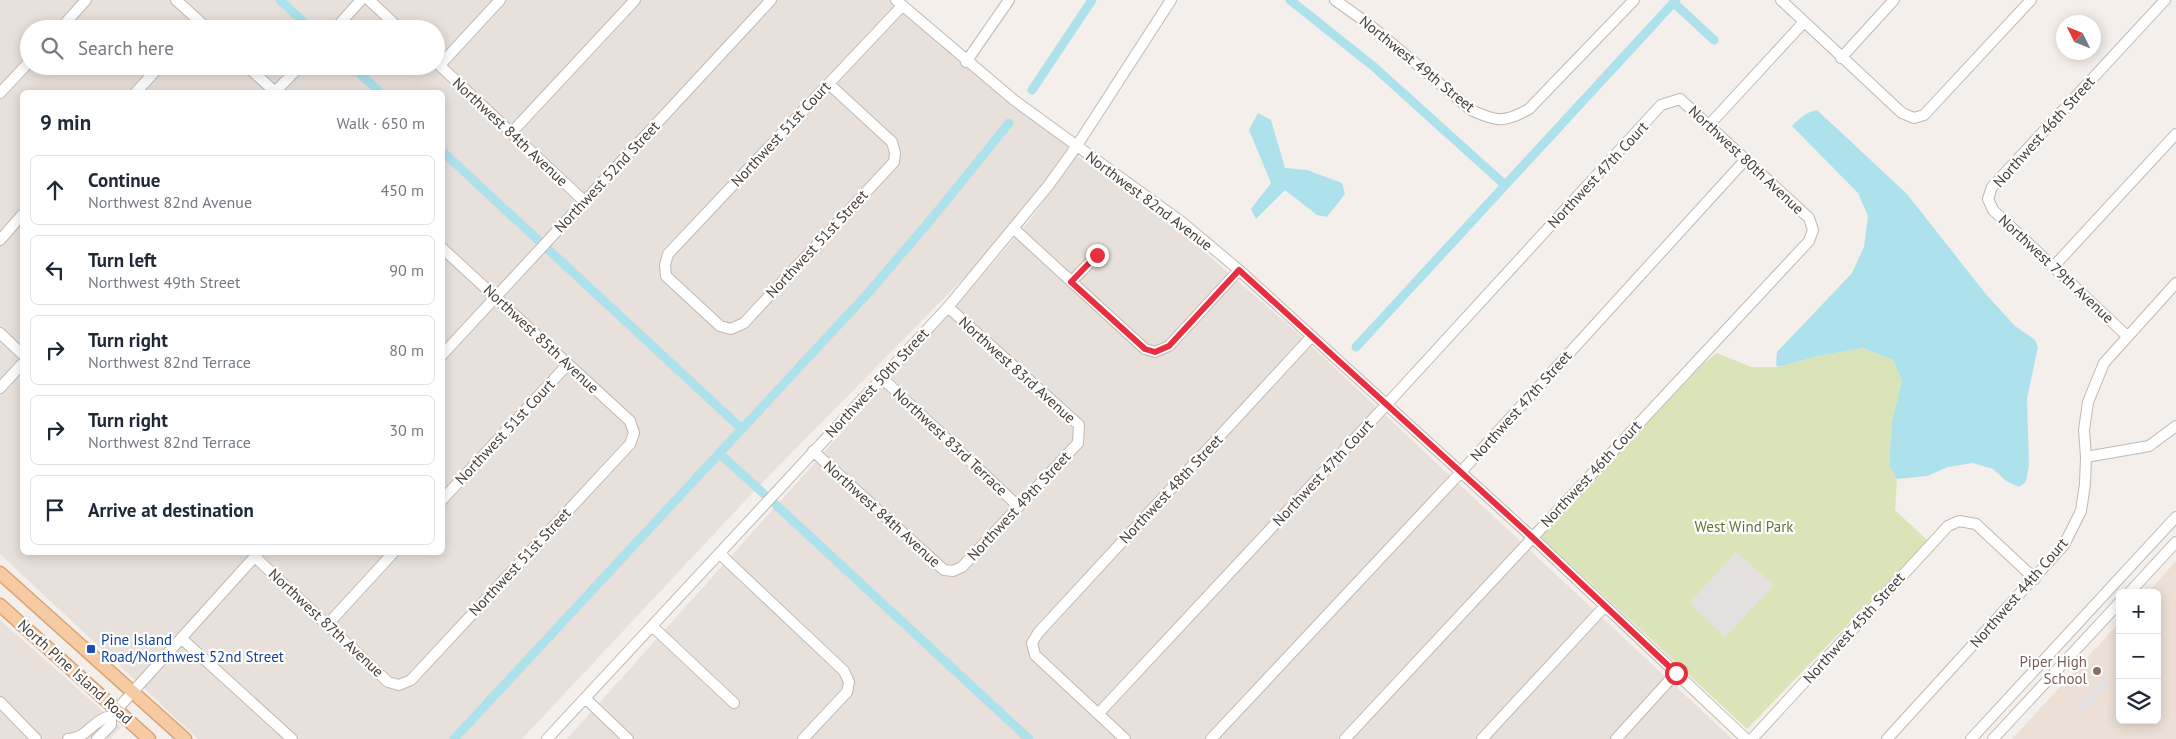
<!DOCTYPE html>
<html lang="en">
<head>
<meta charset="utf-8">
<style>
  :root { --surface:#fff; --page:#f6f6f7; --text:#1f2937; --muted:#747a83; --line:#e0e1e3 }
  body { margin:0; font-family:"PT Sans",sans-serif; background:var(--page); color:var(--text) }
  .controls { position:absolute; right:15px; bottom:15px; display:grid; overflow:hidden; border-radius:8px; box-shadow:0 2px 12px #0003 }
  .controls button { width:45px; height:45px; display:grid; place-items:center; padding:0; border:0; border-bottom:1px solid var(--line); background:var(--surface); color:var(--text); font:25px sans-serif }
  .compass { position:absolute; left:2056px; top:15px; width:45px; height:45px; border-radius:50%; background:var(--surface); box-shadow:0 2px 12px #0003; rotate:313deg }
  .stop { position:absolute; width:15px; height:15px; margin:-11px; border:4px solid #e82f40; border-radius:50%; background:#fff }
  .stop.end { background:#e82f40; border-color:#fff; box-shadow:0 1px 5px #0008 }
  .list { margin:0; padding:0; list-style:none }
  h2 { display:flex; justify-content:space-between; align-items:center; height:65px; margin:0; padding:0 20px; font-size:21px }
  h2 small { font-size:16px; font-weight:400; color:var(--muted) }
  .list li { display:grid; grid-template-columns:32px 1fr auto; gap:15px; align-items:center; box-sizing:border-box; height:70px; margin:0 10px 10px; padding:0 10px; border:1px solid var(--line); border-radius:8px }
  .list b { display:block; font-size:19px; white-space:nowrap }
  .list p { margin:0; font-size:16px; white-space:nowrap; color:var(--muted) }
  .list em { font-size:16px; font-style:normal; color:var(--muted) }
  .icon { flex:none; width:28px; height:28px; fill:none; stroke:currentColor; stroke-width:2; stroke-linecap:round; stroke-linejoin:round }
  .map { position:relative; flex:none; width:2176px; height:739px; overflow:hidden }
  .search { position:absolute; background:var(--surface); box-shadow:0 2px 12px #0003; left:20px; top:20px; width:425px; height:55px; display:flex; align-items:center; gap:12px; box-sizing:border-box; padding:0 18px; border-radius:28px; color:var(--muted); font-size:19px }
  .panel { position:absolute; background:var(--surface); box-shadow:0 2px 12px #0003; left:20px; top:90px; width:425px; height:465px; border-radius:8px }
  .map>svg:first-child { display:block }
  .residential { fill:#e8e0da; fill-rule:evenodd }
  .education { fill:#ece0d6 }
  .green { fill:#dbe4b8 }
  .parking { fill:#e3e0df }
  .water { fill:#ade1eb }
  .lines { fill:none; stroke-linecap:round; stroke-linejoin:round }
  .canal { stroke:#ade1eb; stroke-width:9 }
  .minor-casing { stroke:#c2b8b1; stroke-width:12 }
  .major-casing { stroke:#daa273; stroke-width:15 }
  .minor { stroke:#fff; stroke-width:10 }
  .major { stroke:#f6caa2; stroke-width:12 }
  .route { stroke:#e82f40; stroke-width:6 }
  .transit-dot { fill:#1a4fb4; stroke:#fff; stroke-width:2 }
  .education-dot { fill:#8d6e63; stroke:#fff; stroke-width:2 }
  .labels { text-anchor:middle; stroke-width:4.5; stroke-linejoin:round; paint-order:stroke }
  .street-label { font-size:15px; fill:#483f39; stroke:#fff }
  .park-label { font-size:15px; fill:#5c7531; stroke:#fff }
  .transit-label { font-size:15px; fill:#164399; stroke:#fff; text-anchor:start }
  .education-label { font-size:15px; fill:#785e54; stroke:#fff; text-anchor:end }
</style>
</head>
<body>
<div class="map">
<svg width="2176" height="739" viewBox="0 0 2176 739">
  <rect width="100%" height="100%" fill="#f4efeb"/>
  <path class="residential" d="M0 0H899L1076 147 1013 228 757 488 522 739H198L0 554ZM29 29H436V66H29ZM22 92H442V552H22Z
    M1076 155 1178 229 1292 328 1732 739H567L967 293 1031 219Z
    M0 620 121 727 110 739H0Z"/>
  <path class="education" d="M2176 561V739H2012L2120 622V720H2157V593H2147Z"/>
  <path class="green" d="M1863 348 1893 360 1902 381 1892 421 1889 465 1897 479 1895 510 1928 541 1747 729 1541 537 1704 363 1717 353 1751 367H1779L1818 356Z"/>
  <path class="parking" d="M1736 552 1774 585 1725 637 1689 603Z
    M2103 677 2109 683 2084 712 2077 706Z"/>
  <path class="water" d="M1817 110 1907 194 1985 293 2015 326 2035 340 2038 347 2027 399 2029 465 2026 482 2019 487 2006 481 1993 469 1973 463 1948 467 1927 476 1897 479 1889 465 1892 421 1902 381 1893 360 1863 348 1818 356 1779 367 1776 365 1777 352 1852 273 1864 247 1868 216 1858 193 1792 126C1800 118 1806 112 1817 110Z
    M1258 113 1271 120 1285 168 1307 170 1342 183 1345 194 1327 217 1317 215 1285 190 1256 219 1251 209 1271 183 1249 130Z"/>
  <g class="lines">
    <path class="canal" d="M280 0 311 29
      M1290 0 1373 66 1505 185
      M1674 3 1714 40
      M351 66 380 92
      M1032 90 1092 0
      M442 151 742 429
      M1356 347 1676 0
      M719 453 764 494
      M775 504 1029 739
      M454 739 869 292 933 217 1009 123"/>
    <g class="minor-casing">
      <path id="minor" d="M176 0 208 29
        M369 0 400 29
        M896 0 1014 100 1183 223 1239 270 1532 537 1746 739
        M1335 0 1370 25 1471 110C1497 122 1504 123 1529 109L1634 0
        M1781 0 1902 113 1914 118 1924 115 2031 0
        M60 29 86 0
        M335 29 361 0
        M1841 58 1894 0
        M436 62 584 201
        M966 62 1009 0
        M440 65 500 0
        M247 66 275 92
        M829 84 892 142 895 153 894 162 744 323 731 329 720 326 666 276 665 265 668 254 902 6
        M136 92 160 66
        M275 92 300 66
        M0 93 29 62
        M1709 125 1804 22
        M511 133 635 0
        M1013 228 1145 349 1155 352 1169 346 1239 270
        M0 240 22 215
        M2054 266 2176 134
        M1071 282 1097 255
        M0 333 22 354
        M2127 336 1993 210 1988 199 1992 187 2165 0
        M442 355 771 0
        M882 378 1018 506
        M0 388 22 364
        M813 451 944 570 953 571 962 567 1078 443 1079 425 948 307
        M2086 457 2084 430 2088 402 2104 363 2176 283
        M442 500 568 364
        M720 554 844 671 849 682 847 692 803 739
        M255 557 388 682 399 685 411 680 630 444 634 433 630 421 442 248
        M2129 593 2176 542
        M327 625 394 552
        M652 626 734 703
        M181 638 292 739
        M585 698 628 739
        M0 702 36 739
        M1098 714 1387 404 1661 105 1680 99 1809 218 1813 230 1809 241 1345 739
        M68 739C87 739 93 719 111 716L258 553
        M97 739 111 725V716
        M547 739 948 307 1048 186 1076 147 1171 0
        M1125 739 1035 655 1032 643 1038 633 1312 336
        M1211 739 1461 472 1746 159
        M1482 739 1605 606
        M1616 739 1676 673
        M1752 739 1948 526 1959 521 1976 524 2035 579
        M1887 739 2064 545 2081 511 2085 484 2086 457 2149 446 2176 426
        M1971 739 2176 517
        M1993 739 2120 602"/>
    </g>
    <g class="major-casing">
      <path id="major" d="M0 573 185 739
        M0 605 149 739"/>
    </g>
    <use href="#minor" class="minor"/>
    <use href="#major" class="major"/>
  </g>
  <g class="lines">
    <path class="route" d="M1097 255 1071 282 1145 349 1155 352 1169 346 1239 270 1532 537 1676 673"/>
  </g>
  <rect class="transit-dot" x="86" y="644" width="10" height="10" rx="2.5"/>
  <circle class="education-dot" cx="2097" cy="671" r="5"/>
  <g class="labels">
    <g class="street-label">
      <text transform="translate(1417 64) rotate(39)" y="5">Northwest 49th Street</text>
      <text transform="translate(510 132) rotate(43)" y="5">Northwest 84th Avenue</text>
      <text transform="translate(2044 132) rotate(-48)" y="5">Northwest 46th Street</text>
      <text transform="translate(781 134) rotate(-47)" y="5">Northwest 51st Court</text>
      <text transform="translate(1746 160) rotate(43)" y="5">Northwest 80th Avenue</text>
      <text transform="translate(1598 175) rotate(-47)" y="5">Northwest 47th Court</text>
      <text transform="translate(607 177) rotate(-47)" y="5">Northwest 52nd Street</text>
      <text transform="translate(1149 201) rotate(37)" y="5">Northwest 82nd Avenue</text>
      <text transform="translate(817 244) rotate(-47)" y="5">Northwest 51st Street</text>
      <text transform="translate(2056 269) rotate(43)" y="5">Northwest 79th Avenue</text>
      <text transform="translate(541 339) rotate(43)" y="5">Northwest 85th Avenue</text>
      <text transform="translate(1017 370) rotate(42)" y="5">Northwest 83rd Avenue</text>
      <text transform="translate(877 383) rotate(-47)" y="5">Northwest 50th Street</text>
      <text transform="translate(1521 406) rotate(-48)" y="5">Northwest 47th Street</text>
      <text transform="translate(505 432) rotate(-47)" y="5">Northwest 51st Court</text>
      <text transform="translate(950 442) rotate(43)" y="5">Northwest 83rd Terrace</text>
      <text transform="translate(1323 473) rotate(-47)" y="5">Northwest 47th Court</text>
      <text transform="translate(1591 474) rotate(-47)" y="5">Northwest 46th Court</text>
      <text transform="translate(1171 489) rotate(-47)" y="5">Northwest 48th Street</text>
      <text transform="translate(1019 506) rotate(-47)" y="5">Northwest 49th Street</text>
      <text transform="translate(882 514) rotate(42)" y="5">Northwest 84th Avenue</text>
      <text transform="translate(520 562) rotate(-47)" y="5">Northwest 51st Street</text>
      <text transform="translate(2019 593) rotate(-49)" y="5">Northwest 44th Court</text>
      <text transform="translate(326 623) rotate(43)" y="5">Northwest 87th Avenue</text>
      <text transform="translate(1854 628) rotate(-48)" y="5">Northwest 45th Street</text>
      <text transform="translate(75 672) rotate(42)" y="5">North Pine Island Road</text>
    </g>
    <g class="park-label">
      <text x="1744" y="532">West Wind Park</text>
    </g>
    <g class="transit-label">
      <text x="101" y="645">Pine Island<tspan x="101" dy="17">Road/Northwest 52nd Street</tspan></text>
    </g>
    <g class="education-label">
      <text x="2087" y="667">Piper High<tspan x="2087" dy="17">School</tspan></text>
    </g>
  </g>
</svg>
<div class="controls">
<button>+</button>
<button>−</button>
<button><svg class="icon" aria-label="layers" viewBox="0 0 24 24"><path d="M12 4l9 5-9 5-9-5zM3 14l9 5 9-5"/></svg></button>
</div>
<svg class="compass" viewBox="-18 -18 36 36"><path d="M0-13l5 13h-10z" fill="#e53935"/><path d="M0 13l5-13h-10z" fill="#747a83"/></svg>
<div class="stop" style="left:1676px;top:673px"></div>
<div class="stop end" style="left:1097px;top:255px"></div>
<div class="search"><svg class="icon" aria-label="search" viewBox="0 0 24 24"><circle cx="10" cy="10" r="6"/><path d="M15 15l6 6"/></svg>Search here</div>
<section class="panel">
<h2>9 min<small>Walk · 650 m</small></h2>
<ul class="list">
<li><svg class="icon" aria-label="ahead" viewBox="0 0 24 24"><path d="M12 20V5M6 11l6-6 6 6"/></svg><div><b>Continue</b><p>Northwest 82nd Avenue</p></div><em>450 m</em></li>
<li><svg class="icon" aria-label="left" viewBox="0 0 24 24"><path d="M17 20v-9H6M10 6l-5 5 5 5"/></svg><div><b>Turn left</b><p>Northwest 49th Street</p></div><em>90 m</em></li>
<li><svg class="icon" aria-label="right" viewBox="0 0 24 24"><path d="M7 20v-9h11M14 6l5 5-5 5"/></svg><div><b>Turn right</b><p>Northwest 82nd Terrace</p></div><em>80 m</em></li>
<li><svg class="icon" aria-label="right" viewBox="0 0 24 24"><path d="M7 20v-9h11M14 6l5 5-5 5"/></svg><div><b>Turn right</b><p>Northwest 82nd Terrace</p></div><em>30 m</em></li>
<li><svg class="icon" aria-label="arrive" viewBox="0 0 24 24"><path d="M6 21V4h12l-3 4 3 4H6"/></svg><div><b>Arrive at destination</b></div></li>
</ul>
</section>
</div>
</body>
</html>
